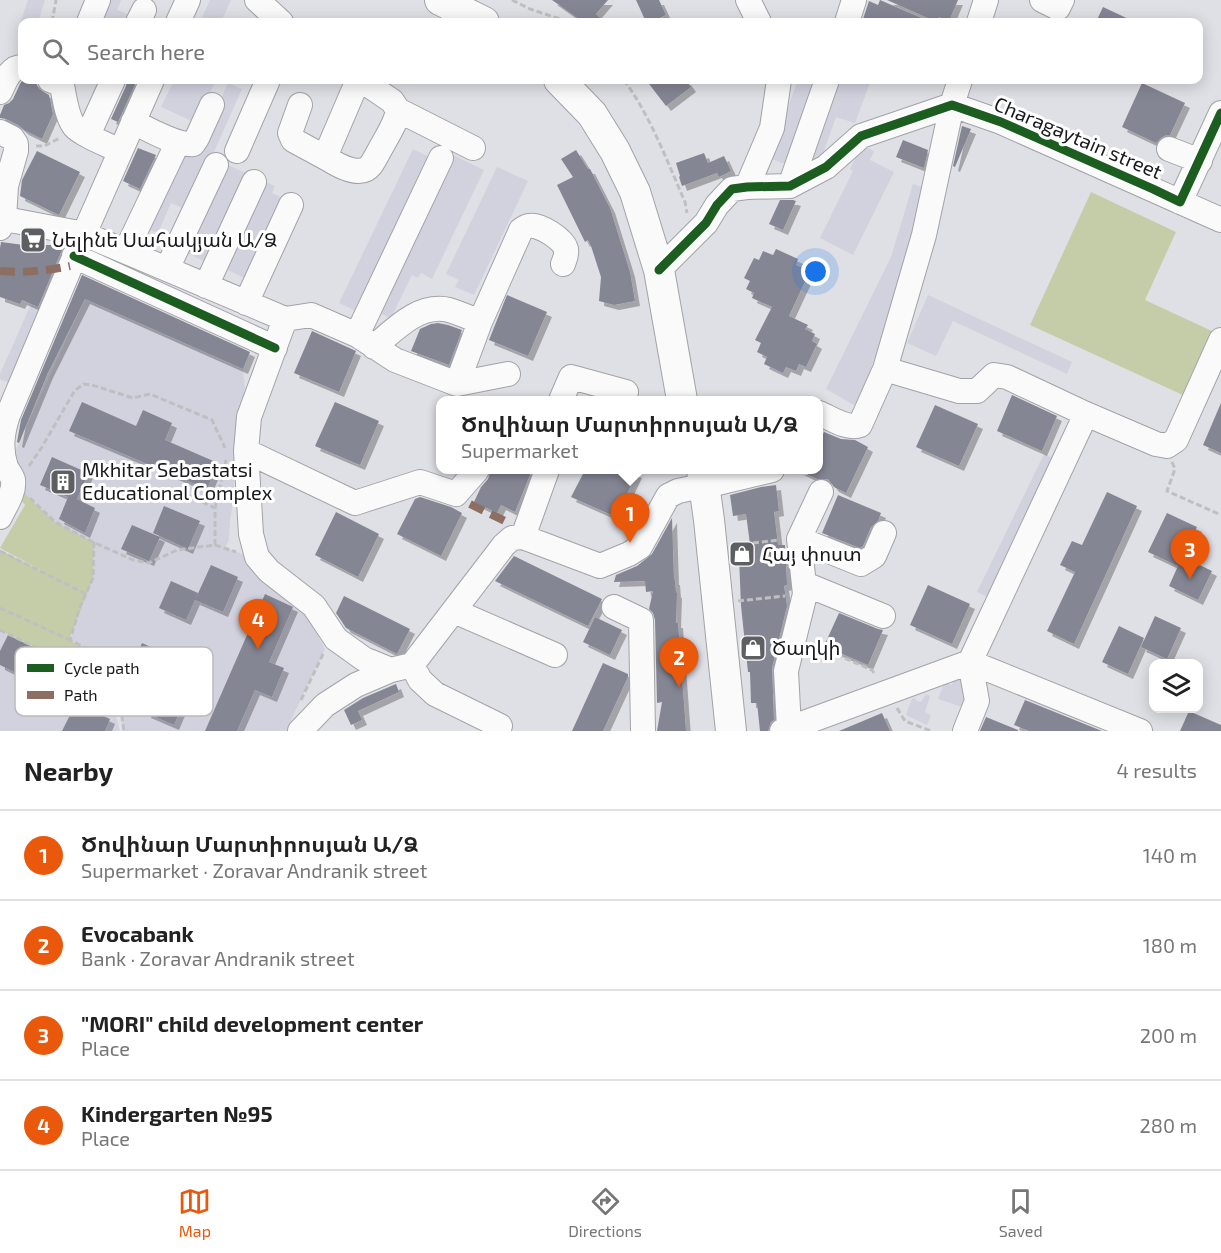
<!DOCTYPE html>
<html lang="en">
<head>
<meta charset="utf-8">
<style>
  :root { --surface:#fff; --page:#f2f2f2; --text:#222; --muted:#767676; --line:#e0e0e0; --accent:#ea580c }
  body { margin:0; font-family:"Exo 2","Noto Sans Armenian",sans-serif; background:var(--page); color:var(--text) }
  .controls { position:absolute; right:18px; bottom:18px; display:grid; overflow:hidden; border-radius:12px; box-shadow:0 3px 15px #0003 }
  .controls button { width:54px; height:54px; display:grid; place-items:center; padding:0; border:0; border-bottom:2px solid var(--line); background:var(--surface); color:var(--text); font:30px sans-serif }
  .you { position:absolute; left:816px; top:272px; width:21px; height:21px; margin:-15px; border:4px solid #fff; border-radius:50%; background:#1a73e8; box-shadow:0 0 0 9px #1a73e833 }
  .badge { display:grid; place-items:center; width:39px; height:39px; border-radius:50%; background:var(--accent); color:#fff; font-size:20px; font-weight:700 }
  .pin { position:absolute; translate:-50% -50px; filter:drop-shadow(0 2px 3px #0008) }
  .pin::after { content:''; position:absolute; top:32px; width:21px; height:18px; background:inherit; clip-path:polygon(0 0,100% 0,50% 100%) }
  .popup { position:absolute; left:436px; top:396px; width:387px; height:78px; box-sizing:border-box; display:grid; place-content:center; border-radius:12px; background:var(--surface); filter:drop-shadow(0 2px 4px #0005); font-size:20px; white-space:nowrap; color:var(--muted) }
  .popup b { font-size:22px; color:var(--text) }
  .popup::after { content:''; position:absolute; left:50%; top:100%; margin-left:-12px; border:12px solid transparent; border-top-color:var(--surface) }
  .list { margin:0; padding:0; list-style:none }
  h2 { display:flex; justify-content:space-between; align-items:center; height:78px; margin:0; padding:0 24px; font-size:26px }
  h2 small { font-size:20px; font-weight:400; color:var(--muted) }
  .list li { display:grid; grid-template-columns:39px 1fr auto; gap:18px; align-items:center; box-sizing:border-box; height:90px; padding:0 24px; border-top:2px solid var(--line) }
  .list b { display:block; font-size:22px; white-space:nowrap }
  .list p { margin:0; font-size:20px; white-space:nowrap; color:var(--muted) }
  .list em { font-size:20px; font-style:normal; color:var(--muted) }
  .icon { flex:none; width:33px; height:33px; fill:none; stroke:currentColor; stroke-width:2; stroke-linecap:round; stroke-linejoin:round }
  .map { position:relative; flex:none; width:1221px; height:731px; overflow:hidden }
  .search { position:absolute; background:var(--surface); box-shadow:0 3px 15px #0003; left:18px; right:18px; top:18px; height:66px; display:flex; align-items:center; gap:15px; box-sizing:border-box; padding:0 21px; border-radius:12px; color:var(--muted); font-size:22px }
  .sheet { height:438px; background:var(--surface) }
  nav { display:flex; justify-content:space-around; align-items:center; box-sizing:border-box; height:84px; border-top:2px solid var(--line); background:var(--surface); font-size:16px; color:var(--muted) }
  nav a { display:grid; justify-items:center; gap:3px }
  nav .on { color:var(--accent) }
  .map>svg:first-child { display:block }
  .built { fill:#d1d2de }
  .green { fill:#c5cda8 }
  .building { fill:#858694; filter:url(#shadow) }
  .lines { fill:none; stroke-linecap:round; stroke-linejoin:round }
  .minor-casing { stroke:#a2a3a7; stroke-width:26 }
  .major-casing { stroke:#a2a3a7; stroke-width:32 }
  .path { stroke:#bfbfc1; stroke-width:3; stroke-dasharray:6 3; stroke-linecap:butt }
  .minor { stroke:#fafafb; stroke-width:24 }
  .major { stroke:#fafafb; stroke-width:30 }
  .quiet { stroke:#8d6e63; stroke-width:8; stroke-dasharray:15 8; stroke-linecap:butt }
  .cycleway-casing { stroke:#fff; stroke-width:13 }
  .cycleway { stroke:#1b5e20; stroke-width:9 }
  .labels { text-anchor:middle; stroke-width:6; stroke-linejoin:round; paint-order:stroke }
  .street-label { font-size:20px; fill:#19191c; stroke:#fff }
  .poi-label { font-size:20px; fill:#19191c; stroke:#fff; text-anchor:start }
  .key { fill:#fff; stroke:#bababb; stroke-width:1.5 }
  .key-label { font-size:16px; fill:#19191c }
</style>
</head>
<body>
<div class="map">
<svg width="1221" height="731" viewBox="0 0 1221 731">
  <defs>
    <filter id="shadow"><feDropShadow dx="5" dy="5" stdDeviation="0" flood-color="#0004"/></filter>
  </defs>
  <rect width="100%" height="100%" fill="#dfe0e5"/>
  <path class="built" d="M28 0H45L38 22H22V34L17 32Z
    M104 0H121L117 10 132 16 130 22H94Z
    M210 0H231L221 22H200Z
    M174 80H216L196 123 161 107Z
    M798 80H815L785 164 769 158Z
    M834 80H871L855 123 836 117 820 162 807 157Z
    M228 83 242 89 188 210 171 203 158 233 148 229 190 135 203 141Z
    M862 145 874 151 870 160 894 172 853 255 820 238 853 171 850 169Z
    M413 149 433 159 360 313 339 303Z
    M451 154 484 170 432 279 421 273 418 278 412 275 391 318 375 311Z
    M223 163 252 176 212 265 183 251Z
    M497 167 528 181 474 295 455 287 459 280 446 274Z
    M261 180 275 186 272 193 286 200 248 280 220 266Z
    M913 184 927 189 864 391 854 405 826 389 891 257Z
    M928 295 1072 362 1067 374 953 321 936 356 907 343Z
    M85 299 243 368 245 389 237 421 234 457V497L230 520 229 539 225 548 240 553 264 571 303 608 325 649 291 720 288 731H123L120 707 108 685 120 731H0V630L106 680 92 651 70 640 80 607 93 578 94 542 55 522 33 502 13 479 12 458Z
    M31 304 42 308 9 383 0 379V374Z
    M1044 454 1057 460 991 599 977 592Z
    M954 677 967 678 970 688 962 707 938 699 944 683 952 685Z
    M926 694 930 696 925 712 931 715 927 725 906 715 911 701 914 697 917 701 921 702Z"/>
  <path class="green" d="M1091 192 1176 232 1145 300 1214 332 1185 396 1030 325Z
    M13 479 33 502 55 522 94 542 93 578 69 640 92 651 106 681 0 630V550L48 574 0 548 25 505 12 489Z"/>
  <path class="building" d="M552 0H608L596 14 604 22H583Z
    M636 0H659L666 15 651 22H646Z
    M880 0 931 22H862L869 1 878 5Z
    M887 0H958L949 21 939 17 937 22Z
    M1103 7 1135 22H1096Z
    M28 80 36 83 39 89 49 95 53 114 42 139 24 130 18 125 6 119 0 118V115L4 105 9 103 13 99 20 84 22 81Z
    M127 80H137L118 122 111 119 126 86Z
    M646 80H686L691 87 666 106Z
    M1142 83 1185 103 1170 135H1166L1161 138 1156 143 1122 127Z
    M962 126 971 129 955 167 953 166Z
    M903 140 928 150 924 168 896 157Z
    M138 148 156 155 140 189 123 181Z
    M576 150 588 169H590L610 208 630 272 635 301 614 305 599 301 601 277 591 246 588 240 585 242 557 185 573 177 561 159Z
    M37 151 80 172 59 215 20 196 22 180Z
    M704 153 708 163 724 156 731 171 719 177 717 173 682 186 679 177 680 176 676 163Z
    M780 200H793L796 201 783 230 769 224Z
    M1 242 24 245H64L38 307 22 300 20 304 0 297V248Z
    M776 249 798 259 796 265 805 269 803 275 807 277 789 316 808 325 805 329 815 334 812 341 817 344 806 367 799 364 796 371 786 367 783 373 764 364 767 357 757 352 761 343 755 340 772 307 752 298 754 293 746 289 750 281 744 278 754 258 759 260 763 251 773 255Z
    M82 275 250 352 243 369 85 299 48 373 19 443 17 442 21 420Z
    M507 295 547 312 528 356 489 340Z
    M438 323 448 325 462 330 449 365 411 351 420 329 431 324Z
    M312 331 356 351 339 392 294 373Z
    M1012 395 1057 416 1042 451 997 431Z
    M82 402 136 426 143 410 172 423 165 440 218 463 207 489 69 431Z
    M335 402 379 421 360 465 315 446Z
    M1221 403V453L1203 445Z
    M935 405 978 424 959 466 916 447Z
    M824 432 841 439 855 440 868 447 846 493 834 487 828 479H817L799 470H819V442Z
    M52 457 88 473 77 499 95 508 85 533 59 519 68 497 40 485Z
    M491 470H532L515 512 501 505 497 513 474 502 481 487 488 479Z
    M585 470H629L637 473 616 517 571 497Z
    M776 485 779 511 774 512 778 545H785L787 585 784 586 787 606 772 668 774 720 771 722 768 731H760L757 703H751L750 672H748L741 606 739 557H746L745 552H751L746 514 733 516 730 495 761 487Z
    M1107 492 1137 506 1074 644 1047 631 1075 572 1060 565 1072 541 1082 545Z
    M838 495 881 513 878 521 871 527 863 546 860 548 822 533Z
    M420 497 451 507 462 513 441 556 397 534 415 499Z
    M164 506 200 521 188 549 153 533Z
    M336 512 379 534 358 577 315 555Z
    M1167 513 1197 527 1183 557 1212 571 1198 600 1169 586 1178 566 1148 552Z
    M672 518 674 580H675L676 593H677L676 623H678L686 731H657L662 702 657 703 655 620 653 613 649 609 653 591 646 592 645 581 614 582 616 575 637 566 652 554Z
    M132 525 160 537 149 561 121 549Z
    M514 556 602 599 588 626 495 581Z
    M211 565 238 577 223 612 195 600Z
    M171 581 198 593 186 620 159 608Z
    M928 585 970 604 952 644 910 625Z
    M265 594 293 607 269 662 284 668 272 697 255 690 237 731H205Z
    M344 596 410 629 397 654 346 628 336 613Z
    M839 613 878 629 883 630 868 665 824 646Z
    M1155 616 1181 628 1167 659 1141 647Z
    M595 617 622 630 610 655 583 642Z
    M1119 626 1144 638 1128 674 1102 662Z
    M8 635 35 648 22 676 0 665V651Z
    M142 643 171 656 158 684 130 671Z
    M603 663 628 674V677L603 731H572Z
    M70 666 96 679 83 706 57 693Z
    M161 677 189 690 174 725 146 713Z
    M396 684 399 692 358 711 362 720 351 725 344 710 363 698Z
    M1025 700 1102 731H1029L1014 725Z
    M76 703 110 719 105 731H62Z
    M1189 711 1221 725V731H1180Z
    M882 713 890 731H839Z
    M986 717 1018 730V731H980Z"/>
  <g class="lines">
    <g class="minor-casing">
      <path id="minor" d="M257 0 281 22
        M748 0 759 22
        M1042 0 1058 8 1062 0
        M89 22 98 0
        M138 22 144 10
        M178 22 188 0
        M847 22 854 0
        M979 22 986 0
        M50 80 62 85C64 96 67 117 74 126 82 135 108 145 120 151
        M358 80 328 150V159C339 166 361 178 371 165 375 159 379 151 383 144 389 133 396 123 398 110L392 101 361 80
        M0 92C5 82 9 67 22 67
        M300 105 290 133 293 140 328 159
        M398 110 473 148
        M133 122C149 129 176 146 193 144L197 138 212 105
        M0 132 12 138 16 144V151L6 186 4 219 0 228
        M88 135 113 80
        M1169 149 1200 161
        M237 151 268 80
        M790 186 827 80
        M747 187 772 128 779 80
        M1180 202 1221 113
        M0 218 84 234 285 319 311 315 357 335 395 360 457 384 508 374
        M126 251 178 142
        M74 256 275 348
        M167 269 216 165
        M659 270 706 223 717 205 732 189 747 187 790 186 826 167 861 136 952 105 1001 122 1221 220
        M206 286 254 182
        M246 303 291 205
        M285 319 249 417 246 451 251 534 257 557 269 571 314 606 336 639 364 659 391 670 412 665 504 545 512 538 523 537 600 566 629 554 640 547 668 496 678 491 697 487
        M357 335 441 158
        M374 347C395 329 419 303 449 310 460 313 470 318 480 322
        M885 369 959 391H977L994 375 1007 377 1086 414 1156 444 1167 446 1176 440 1221 340
        M457 384 480 322 521 230C523 229 526 226 529 226 540 224 563 239 566 249 567 255 565 259 563 264
        M561 400 571 377 626 392 624 400
        M819 413C831 418 847 430 860 425L885 369 924 235 952 105 960 80
        M246 451 355 503 420 482 456 494 477 470
        M705 486 772 470
        M0 517C5 506 15 492 13 480 12 476 8 471 6 467 0 449 2 433 8 415L84 234 152 80
        M523 537 547 470
        M799 539 861 564 874 556 884 533
        M805 584 883 616
        M614 607 641 620 643 731
        M454 611 555 655
        M412 665 420 680 435 694 500 726
        M789 728 786 671 805 594 799 539 821 492
        M300 731 325 705 356 685 391 670
        M782 731 970 662 1140 731
        M965 731 977 701 970 662 1086 414"/>
    </g>
    <g class="major-casing">
      <path id="major" d="M440 0 484 22
        M559 80 592 114 615 151 635 192 659 270 682 400
        M702 470 709 520 731 731"/>
    </g>
    <path class="path" d="M512 0 530 9 560 19 566 22
      M52 22 56 0
      M624 80C651 117 667 161 685 202L687 213
      M36 146H44L60 138
      M1172 462 1175 469 1167 491 1221 515
      M29 466 42 447 75 390 84 384 92 385 133 398 150 394 212 420 225 448
      M30 498 55 522 91 541 133 560 149 563 177 550 215 545V508L183 493
      M215 508 226 460
      M94 542 93 578 80 607 70 640 92 651 121 710 124 731
      M215 545 236 552
      M735 545 779 540
      M0 551 86 594
      M738 601 785 596
      M0 608 70 640
      M0 630 106 681
      M812 644 872 670 875 675
      M301 700 324 652
      M897 708 905 721 931 731"/>
    <use href="#minor" class="minor"/>
    <use href="#major" class="major"/>
    <path class="quiet" d="M0 271C24 273 46 271 70 266
      M470 504 511 524"/>
    <g class="cycleway-casing">
      <path id="cycleway" d="M74 256 275 348
        M659 270 706 223 717 205 732 189 747 187 790 186 826 167 861 136 952 105 1001 122 1153 189 1180 202 1221 113"/>
    </g>
    <use href="#cycleway" class="cycleway"/>
  </g>
  <defs>
    <g id="supermarket-square" transform="scale(1.35)"><rect x="-9" y="-9" width="18" height="18" rx="4" fill="#5e5f62" stroke="#fff"/><path d="M-6-5.5h2.5l.6 2H6L4.5 2H-2.5L-4.4-4H-6ZM-1.5 3.2a1.3 1.3 0 1 0 .1 0ZM3 3.2a1.3 1.3 0 1 0 .1 0Z" fill="#fff"/></g>
    <g id="building-square" transform="scale(1.35)"><rect x="-9" y="-9" width="18" height="18" rx="4" fill="#5e5f62" stroke="#fff"/><path d="M-4-6H4V6H1V3H-1V6H-4ZM-2.5-4.3h1.7v1.8h-1.7ZM.8-4.3h1.7v1.8H.8ZM-2.5-1h1.7V.8h-1.7ZM.8-1h1.7V.8H.8Z" fill="#fff"/></g>
    <g id="shop-square" transform="scale(1.35)"><rect x="-9" y="-9" width="18" height="18" rx="4" fill="#5e5f62" stroke="#fff"/><path d="M-5-2.5h2.3a2.7 3.5 0 0 1 5.4 0H5L5.5 6h-11ZM-1.5-2.5h3a1.5 2.3 0 0 0-3 0Z" fill="#fff"/></g>
  </defs>
  <g fill-rule="evenodd">
    <use href="#supermarket-square" x="33" y="240"/>
    <use href="#building-square" x="63" y="482"/>
    <use href="#shop-square" x="742" y="554"/>
    <use href="#shop-square" x="753" y="648"/>
  </g>
  <g class="labels">
    <g class="street-label">
      <text transform="translate(1078 138) rotate(23)" y="7">Charagaytain street</text>
    </g>
    <g class="poi-label">
      <text x="52" y="247">Նելինե Սահակյան Ա/Ձ</text>
      <text x="82" y="477">Mkhitar Sebastatsi<tspan x="82" dy="23">Educational Complex</tspan></text>
      <text x="762" y="561">Հայ փոստ</text>
      <text x="772" y="655">Ծաղկի</text>
    </g>
  </g>
  <rect x="15" y="647" width="198" height="69" rx="9" class="key"/>
  <rect x="27" y="664" width="27" height="8" fill="#1b5e20"/>
  <rect x="27" y="691" width="27" height="8" fill="#8d6e63"/>
  <g class="key-label">
    <text x="64" y="674">Cycle path</text>
    <text x="64" y="701">Path</text>
  </g>
</svg>
<div class="controls">
<button><svg class="icon" aria-label="layers" viewBox="0 0 24 24"><path d="M12 4l9 5-9 5-9-5zM3 14l9 5 9-5"/></svg></button>
</div>
<div class="you"></div>
<div class="pin badge" style="left:630px;top:543px">1</div>
<div class="popup"><b>Ծովինար Մարտիրոսյան Ա/Ձ</b>Supermarket</div>
<div class="pin badge" style="left:679px;top:687px">2</div>
<div class="pin badge" style="left:1190px;top:579px">3</div>
<div class="pin badge" style="left:258px;top:649px">4</div>
<div class="search"><svg class="icon" aria-label="search" viewBox="0 0 24 24"><circle cx="10" cy="10" r="6"/><path d="M15 15l6 6"/></svg>Search here</div>
</div>
<section class="sheet">
<h2>Nearby<small>4 results</small></h2>
<ul class="list">
<li><span class="badge">1</span><div><b>Ծովինար Մարտիրոսյան Ա/Ձ</b><p>Supermarket · Zoravar Andranik street</p></div><em>140 m</em></li>
<li><span class="badge">2</span><div><b>Evocabank</b><p>Bank · Zoravar Andranik street</p></div><em>180 m</em></li>
<li><span class="badge">3</span><div><b>&quot;MORI&quot; child development center</b><p>Place</p></div><em>200 m</em></li>
<li><span class="badge">4</span><div><b>Kindergarten №95</b><p>Place</p></div><em>280 m</em></li>
</ul>
</section>
<nav>
<a class="on"><svg class="icon" aria-label="map" viewBox="0 0 24 24"><path d="M3 6l6-2 6 2 6-2v14l-6 2-6-2-6 2zM9 4v14M15 6v14"/></svg>Map</a>
<a><svg class="icon" aria-label="directions" viewBox="0 0 24 24"><path d="M12 3l9 9-9 9-9-9zM9 14v-3h6M13 9l2 2-2 2"/></svg>Directions</a>
<a><svg class="icon" aria-label="saved" viewBox="0 0 24 24"><path d="M7 4h10v16l-5-4-5 4z"/></svg>Saved</a>
</nav>
</body>
</html>
